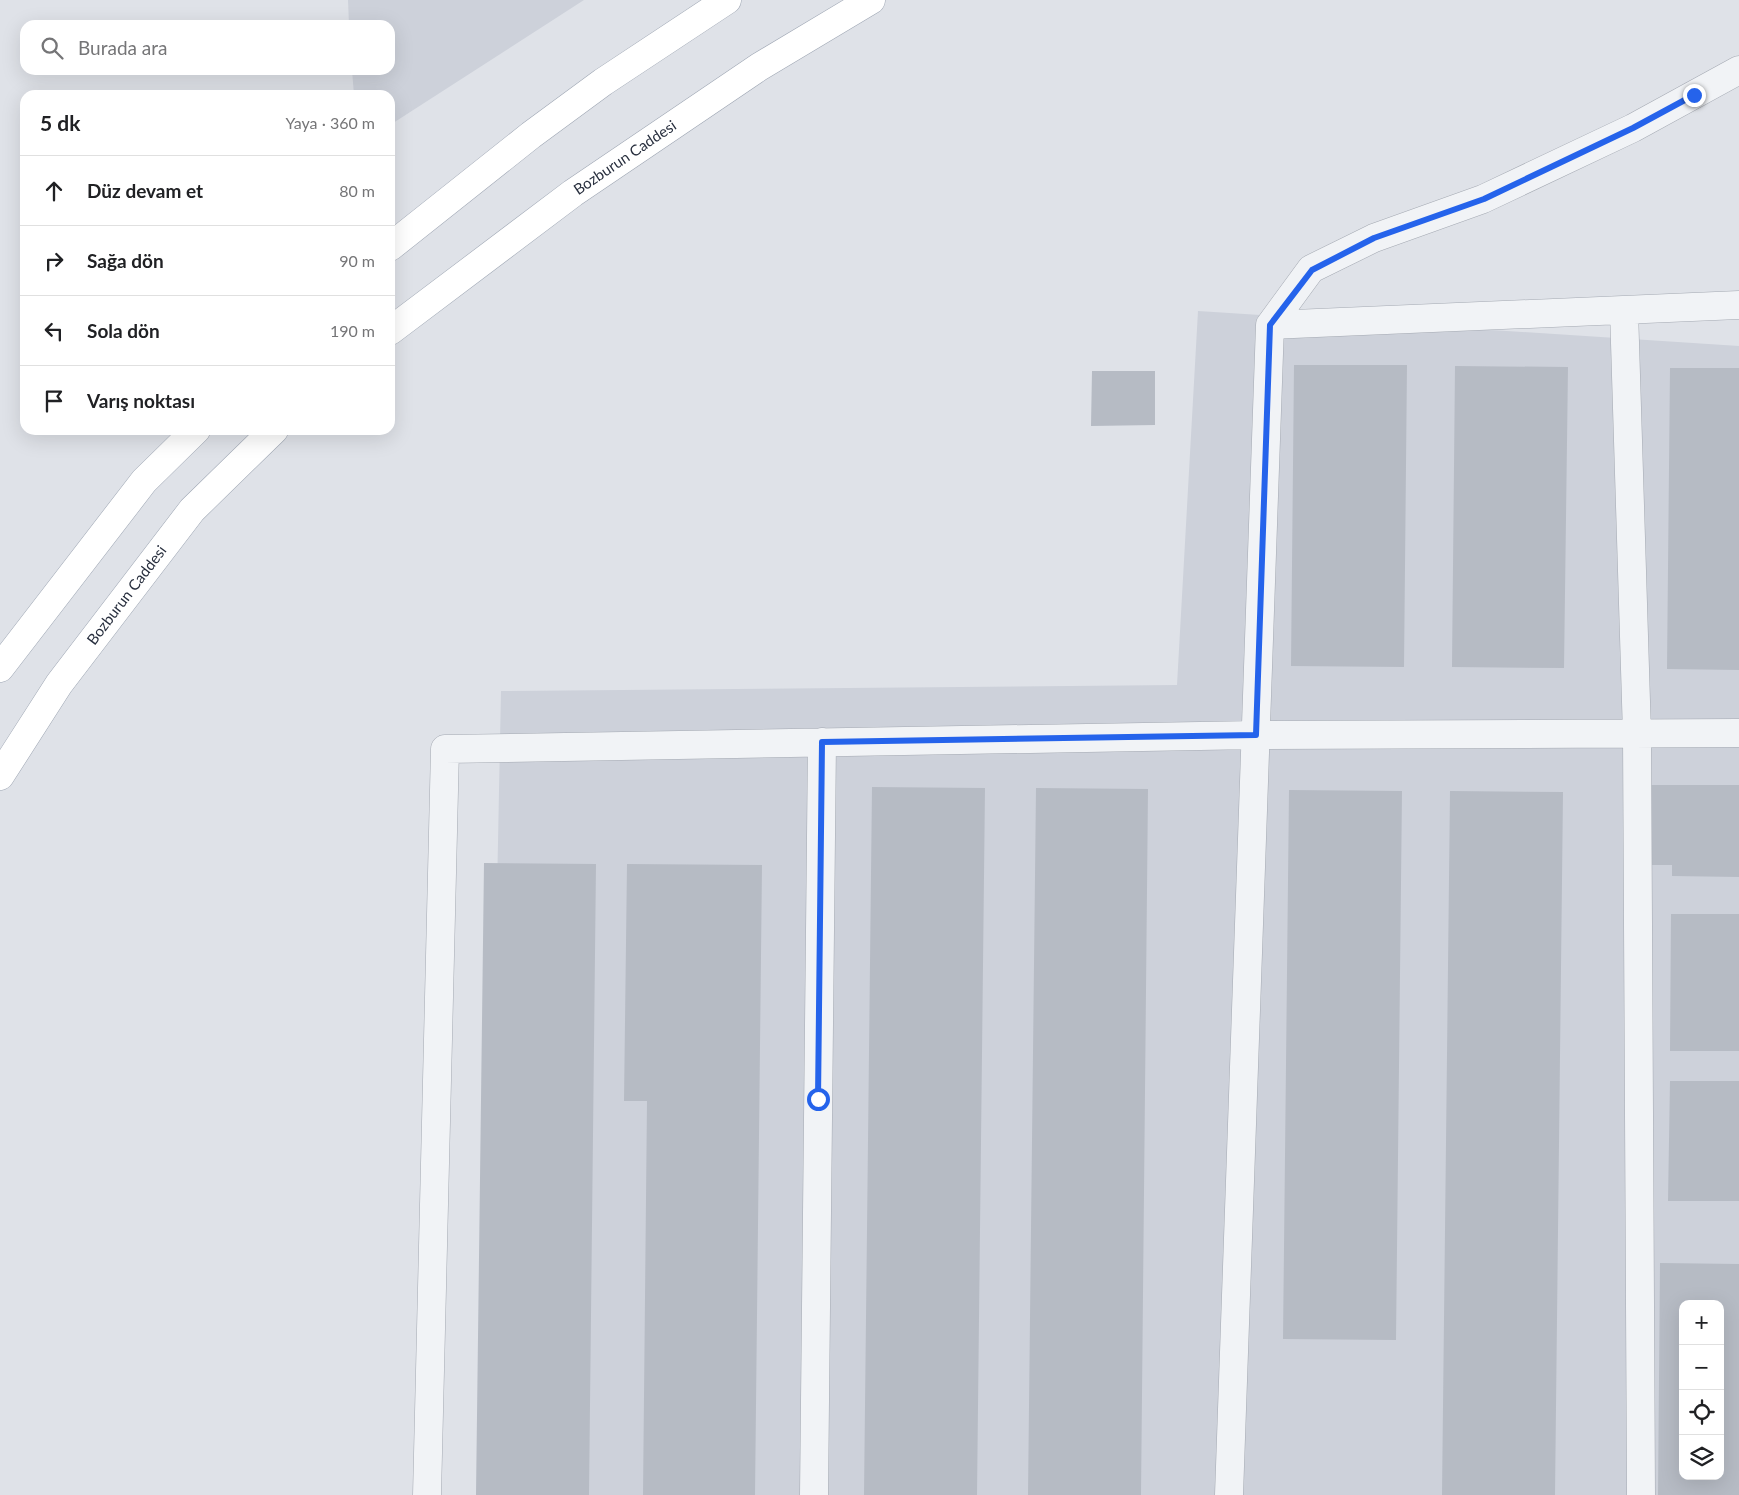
<!DOCTYPE html>
<html lang="tr">
<head>
<meta charset="utf-8">
<style>
  :root { --surface:#fff; --page:#f2f2f2; --text:#202124; --muted:#757577; --line:#e0e0e0 }
  body { margin:0; font-family:Lato,sans-serif; background:var(--page); color:var(--text) }
  .controls { position:absolute; right:15px; bottom:15px; display:grid; overflow:hidden; border-radius:10px; box-shadow:0 5px 20px #0002 }
  .controls button { width:45px; height:45px; display:grid; place-items:center; padding:0; border:0; border-bottom:1px solid var(--line); background:var(--surface); color:var(--text); font:25px sans-serif }
  .stop { position:absolute; width:15px; height:15px; margin:-11px; border:4px solid #2563eb; border-radius:50%; background:#fff }
  .stop.end { background:#2563eb; border-color:#fff; box-shadow:0 1px 5px #0008 }
  .list { margin:0; padding:0; list-style:none }
  h2 { display:flex; justify-content:space-between; align-items:center; height:65px; margin:0; padding:0 20px; font-size:21px }
  h2 small { font-size:16px; font-weight:400; color:var(--muted) }
  .list li { display:grid; grid-template-columns:32px 1fr auto; gap:15px; align-items:center; box-sizing:border-box; height:70px; padding:0 20px; border-top:1px solid var(--line) }
  .list b { display:block; font-size:19px; white-space:nowrap }
  .list em { font-size:16px; font-style:normal; color:var(--muted) }
  .icon { flex:none; width:28px; height:28px; fill:none; stroke:currentColor; stroke-width:2; stroke-linecap:round; stroke-linejoin:round }
  .map { position:relative; flex:none; width:1739px; height:1495px; overflow:hidden }
  .search { position:absolute; background:var(--surface); box-shadow:0 5px 20px #0002; left:20px; top:20px; width:375px; height:55px; display:flex; align-items:center; gap:12px; box-sizing:border-box; padding:0 18px; border-radius:15px; color:var(--muted); font-size:19px }
  .panel { position:absolute; background:var(--surface); box-shadow:0 5px 20px #0002; left:20px; top:90px; width:375px; height:345px; border-radius:15px }
  .map>svg:first-child { display:block }
  .built { fill:#cdd1da; fill-rule:evenodd }
  .building { fill:#b6bbc4; fill-rule:evenodd }
  .lines { fill:none; stroke-linecap:round; stroke-linejoin:round }
  .street-casing { stroke:#a4a9b2; stroke-width:29 }
  .primary-casing { stroke:#9ea6b3; stroke-width:29 }
  .street { stroke:#f1f3f6; stroke-width:28 }
  .primary { stroke:#fff; stroke-width:28 }
  .route { stroke:#2563eb; stroke-width:6 }
  .labels { text-anchor:middle; stroke-width:4.5; stroke-linejoin:round; paint-order:stroke }
  .street-label { font-size:15px; fill:#282f3e; stroke:#eef1f5 }
</style>
</head>
<body>
<div class="map">
<svg width="1739" height="1495" viewBox="0 0 1739 1495">
  <rect width="100%" height="100%" fill="#dfe2e8"/>
  <path class="built" d="M348 0H584L390 125V95H354L352 70H390V25H349Z
    M1198 311 1739 346V1495H485L501 691 1177 685ZM1683 1304H1720V1476H1683Z"/>
  <path class="building" d="M1294 365H1407L1404 667 1291 666Z
    M1455 366 1568 367 1564 668 1452 667Z
    M1670 368H1739V670L1667 669Z
    M1092 371H1155V425L1091 426Z
    M1647 785H1739V877L1672 876V865H1646Z
    M872 787 985 788 977 1495H864Z
    M1036 788 1148 789 1141 1495H1028Z
    M1289 790 1402 791 1396 1340 1283 1339Z
    M1450 791 1563 792 1555 1495H1442Z
    M484 863 596 864 589 1495H476Z
    M627 864 762 865 755 1495H643L647 1101H624Z
    M1671 914H1739V1051H1670Z
    M1670 1081H1739V1201H1668Z
    M1660 1263 1739 1264V1495H1658ZM1683 1304H1720V1476H1683Z"/>
  <g class="lines">
    <g class="street-casing">
      <path id="street" d="M1624 310 1637 734 1641 1495
        M1270 325 1739 305
        M427 1495 445 749 1256 735 1739 733
        M814 1495 822 742
        M1229 1495 1270 325 1311 269 1374 238 1483 199 1633 128 1739 70"/>
    </g>
    <g class="primary-casing">
      <g id="primary">
        <path d="M390 247 531 135 603 82 727 0"/>
        <path id="s1" d="M390 331 573 193 759 67 871 0"/>
        <path d="M0 668 144 481 196 430"/>
        <path id="s2" d="M0 776 59 684 192 510 274 430"/>
      </g>
    </g>
    <use href="#street" class="street"/>
    <use href="#primary" class="primary"/>
  </g>
  <g class="lines">
    <path class="route" d="M818 1099 822 742 1256 735 1270 325 1312 270 1374 238 1484 199 1633 128 1694 95"/>
  </g>
  <g class="labels">
    <g class="street-label">
      <text dy="5" stroke="none"><textPath href="#s1" startOffset="292">Bozburun Caddesi</textPath></text>
      <text dy="5" stroke="none"><textPath href="#s2" startOffset="221">Bozburun Caddesi</textPath></text>
    </g>
  </g>
</svg>
<div class="controls">
<button>+</button>
<button>−</button>
<button><svg class="icon" aria-label="locate" viewBox="0 0 24 24"><circle cx="12" cy="12" r="6"/><path d="M12 2v4M12 18v4M2 12h4M18 12h4"/></svg></button>
<button><svg class="icon" aria-label="layers" viewBox="0 0 24 24"><path d="M12 4l9 5-9 5-9-5zM3 14l9 5 9-5"/></svg></button>
</div>
<div class="stop" style="left:818px;top:1099px"></div>
<div class="stop end" style="left:1694px;top:95px"></div>
<div class="search"><svg class="icon" aria-label="search" viewBox="0 0 24 24"><circle cx="10" cy="10" r="6"/><path d="M15 15l6 6"/></svg>Burada ara</div>
<section class="panel">
<h2>5 dk<small>Yaya · 360 m</small></h2>
<ul class="list">
<li><svg class="icon" aria-label="ahead" viewBox="0 0 24 24"><path d="M12 20V5M6 11l6-6 6 6"/></svg><div><b>Düz devam et</b></div><em>80 m</em></li>
<li><svg class="icon" aria-label="right" viewBox="0 0 24 24"><path d="M7 20v-9h11M14 6l5 5-5 5"/></svg><div><b>Sağa dön</b></div><em>90 m</em></li>
<li><svg class="icon" aria-label="left" viewBox="0 0 24 24"><path d="M17 20v-9H6M10 6l-5 5 5 5"/></svg><div><b>Sola dön</b></div><em>190 m</em></li>
<li><svg class="icon" aria-label="arrive" viewBox="0 0 24 24"><path d="M6 21V4h12l-3 4 3 4H6"/></svg><div><b>Varış noktası</b></div></li>
</ul>
</section>
</div>
</body>
</html>
